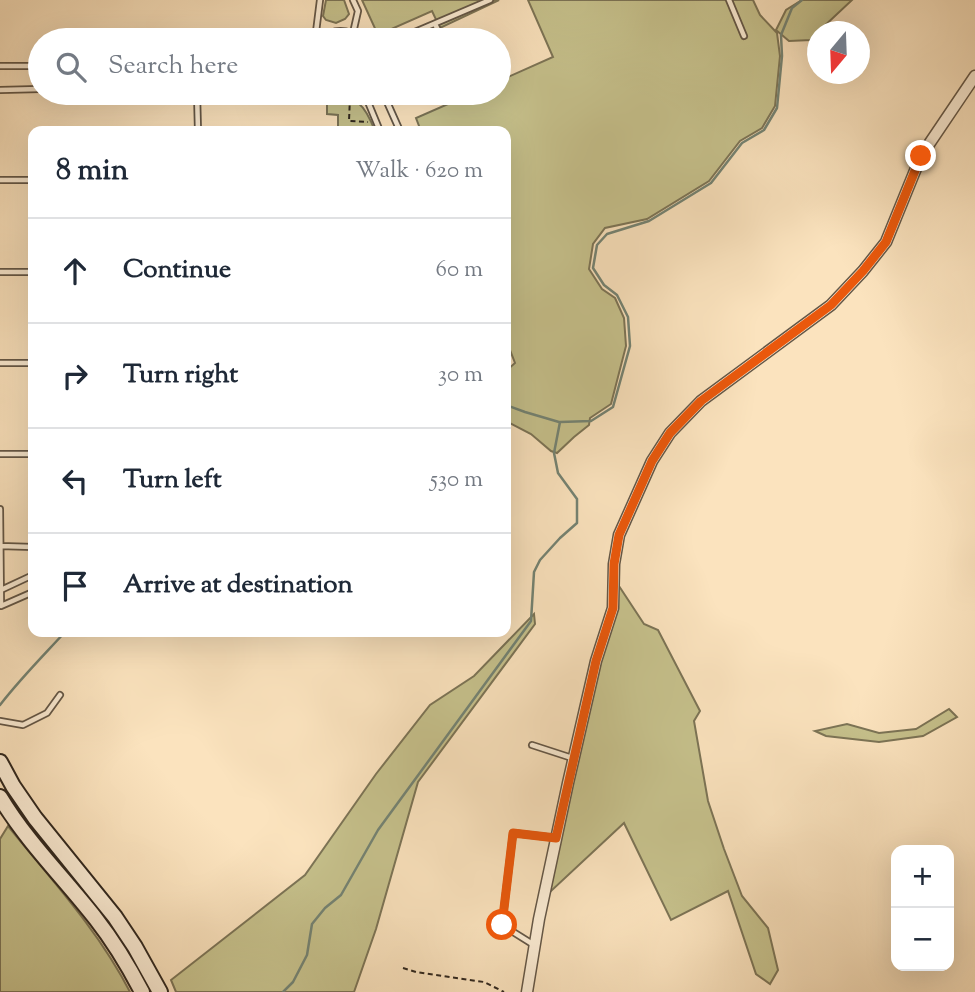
<!DOCTYPE html>
<html lang="en">
<head>
<meta charset="utf-8">
<style>
  :root { --surface:#fff; --page:#f2f2f3; --text:#1f2937; --muted:#747a83; --line:#e0e1e3 }
  body { margin:0; font-family:"Sorts Mill Goudy",serif; background:var(--page); color:var(--text) }
  .controls { position:absolute; right:21px; bottom:21px; display:grid; overflow:hidden; border-radius:14px; box-shadow:0 7px 28px #0002 }
  .controls button { width:63px; height:63px; display:grid; place-items:center; padding:0; border:0; border-bottom:2px solid var(--line); background:var(--surface); color:var(--text); font:35px sans-serif }
  .compass { position:absolute; left:807px; top:21px; width:63px; height:63px; border-radius:50%; background:var(--surface); box-shadow:0 7px 28px #0002; rotate:199deg }
  .stop { position:absolute; width:21px; height:21px; margin:-16px; border:5px solid #ea580c; border-radius:50%; background:#fff }
  .stop.end { background:#ea580c; border-color:#fff; box-shadow:0 2px 7px #0008 }
  .list { margin:0; padding:0; list-style:none }
  h2 { display:flex; justify-content:space-between; align-items:center; height:91px; margin:0; padding:0 28px; font-size:30px }
  h2 small { font-size:23px; font-weight:400; color:var(--muted) }
  .list li { display:grid; grid-template-columns:46px 1fr auto; gap:21px; align-items:center; box-sizing:border-box; height:105px; padding:0 28px; border-top:2px solid var(--line) }
  .list b { display:block; font-size:26px; white-space:nowrap }
  .list em { font-size:23px; font-style:normal; color:var(--muted) }
  .icon { flex:none; width:38px; height:38px; fill:none; stroke:currentColor; stroke-width:2; stroke-linecap:round; stroke-linejoin:round }
  .map { position:relative; flex:none; width:975px; height:992px; overflow:hidden }
  .search { position:absolute; background:var(--surface); box-shadow:0 7px 28px #0002; left:28px; top:28px; width:483px; height:77px; display:flex; align-items:center; gap:18px; box-sizing:border-box; padding:0 24px; border-radius:38px; color:var(--muted); font-size:26px }
  .panel { position:absolute; background:var(--surface); box-shadow:0 7px 28px #0002; left:28px; top:126px; width:483px; height:511px; border-radius:14px }
  .map>svg:first-child { display:block }
  .green { fill:#c6c18c; stroke:#7c7456; stroke-width:2 }
  .lines { fill:none; stroke-linecap:round; stroke-linejoin:round }
  .stream { stroke:#748373; stroke-width:2.5 }
  .service-casing { stroke:#645747; stroke-width:8 }
  .minor-casing { stroke:#645747; stroke-width:13 }
  .secondary-casing { stroke:#31281f; stroke-width:18 }
  .path { stroke:#31281f; stroke-width:2; stroke-dasharray:5 3.5; stroke-linecap:butt }
  .service { stroke:#fcedd5; stroke-width:4.5 }
  .minor { stroke:#fcedd5; stroke-width:10 }
  .secondary { stroke:#fcedd5; stroke-width:14 }
  .route { stroke:#ea580c; stroke-width:9 }
</style>
</head>
<body>
<div class="map">
<svg width="975" height="992" viewBox="0 0 975 992">
  <rect width="100%" height="100%" fill="#fbe3be"/>
  <filter id="stains"><feTurbulence type="fractalNoise" baseFrequency=".00286" numOctaves="4"/><feColorMatrix values="0 0 0 0 .2 0 0 0 0 .09 0 0 0 0 .02 0 0 0 .5 -.17"/></filter>
  <radialGradient id="worn" r=".72"><stop offset=".6" stop-color="#630" stop-opacity="0"/><stop offset="1" stop-color="#630" stop-opacity=".3"/></radialGradient>
  <path class="green" d="M326 0H344L349 14 345 19 336 23 326 20 323 16Z
    M362 0H499L440 28 432 11 378 35Z
    M528 0H753L760 15 777 33 780 56 775 106 762 128 740 141 709 181 647 219 605 228 593 244 589 269 602 289 615 298 624 318 626 346 611 404 590 418 589 425 574 437 557 453 551 451 531 434 506 421V371L515 363 506 340V131H421L416 118 473 93H499V81L553 57Z
    M802 0H852L819 31 818 32 811 40 789 41 776 30 786 10Z
    M327 95C358 97 364 103 375 131H338V115L327 114Z
    M617 583 644 624 658 630 700 711 694 721 708 801 724 849 742 896 768 928 778 970 770 984 756 974 728 891 671 920 624 823 550 892 573 779Z
    M534 614 535 624 418 782 376 929 354 992H176L171 980 305 875 376 774 430 705 474 676Z
    M949 709 957 717 923 736 879 742 826 736 815 731 847 724 879 733 916 729Z
    M8 826C51 879 99 931 130 992H0V839Z"/>
  <g class="lines">
    <path class="stream" d="M506 405 525 412 559 422
      M0 705C20 679 43 656 65 632
      M283 992 293 982 307 955 312 924 325 908 341 895 378 830 531 621 534 572 540 560 560 538 577 523V499L558 473 554 453 560 422 591 421 613 407 630 346 628 317 617 295 604 285 593 268 597 245 607 234 649 221 711 183 742 143 764 130 777 108 782 56 781 35 792 8 802 0"/>
    <g class="service-casing">
      <path id="service" d="M353 0 358 11 353 33
        M729 0 744 36
        M435 24 441 36
        M315 40 320 0
        M319 40C333 28 348 28 362 40
        M396 40 490 0
        M0 66H40
        M0 90 40 89
        M197 93 198 131
        M355 93 368 102 380 131
        M383 93 400 131
        M0 180H33
        M0 272H33
        M0 363H33
        M0 454H33
        M0 509 1 606 33 592
        M0 546 33 547
        M1 590 33 575
        M0 721 23 725 47 713 60 695
        M532 745 572 758
        M534 945 502 925 513 833 556 838"/>
    </g>
    <g class="minor-casing">
      <path id="minor" d="M527 992 539 919 568 783 596 661 613 608 614 564 619 535 652 461 670 433 701 401 831 305 863 271 886 242 921 156 975 76"/>
    </g>
    <g class="secondary-casing">
      <path id="secondary" d="M0 762 13 786 35 818 115 917 135 947 160 992
        M0 797C27 842 64 878 96 919 114 942 129 967 142 992"/>
    </g>
    <path class="path" d="M350 97 349 121 368 122
      M403 968 416 972 484 982 504 992"/>
    <use href="#service" class="service"/>
    <use href="#minor" class="minor"/>
    <use href="#secondary" class="secondary"/>
  </g>
  <g class="lines">
    <path class="route" d="M502 925 513 833 556 838 596 661 613 608 614 564 619 535 652 461 670 433 701 401 831 305 863 271 886 242 921 156"/>
  </g>
  <rect width="100%" height="100%" filter="url(#stains)"/>
  <rect width="100%" height="100%" fill="url(#worn)"/>
</svg>
<div class="controls">
<button>+</button>
<button>−</button>
</div>
<svg class="compass" viewBox="-18 -18 36 36"><path d="M0-13l5 13h-10z" fill="#e53935"/><path d="M0 13l5-13h-10z" fill="#747a83"/></svg>
<div class="stop" style="left:502px;top:925px"></div>
<div class="stop end" style="left:921px;top:156px"></div>
<div class="search"><svg class="icon" aria-label="search" viewBox="0 0 24 24"><circle cx="10" cy="10" r="6"/><path d="M15 15l6 6"/></svg>Search here</div>
<section class="panel">
<h2>8 min<small>Walk · 620 m</small></h2>
<ul class="list">
<li><svg class="icon" aria-label="ahead" viewBox="0 0 24 24"><path d="M12 20V5M6 11l6-6 6 6"/></svg><div><b>Continue</b></div><em>60 m</em></li>
<li><svg class="icon" aria-label="right" viewBox="0 0 24 24"><path d="M7 20v-9h11M14 6l5 5-5 5"/></svg><div><b>Turn right</b></div><em>30 m</em></li>
<li><svg class="icon" aria-label="left" viewBox="0 0 24 24"><path d="M17 20v-9H6M10 6l-5 5 5 5"/></svg><div><b>Turn left</b></div><em>530 m</em></li>
<li><svg class="icon" aria-label="arrive" viewBox="0 0 24 24"><path d="M6 21V4h12l-3 4 3 4H6"/></svg><div><b>Arrive at destination</b></div></li>
</ul>
</section>
</div>
</body>
</html>
